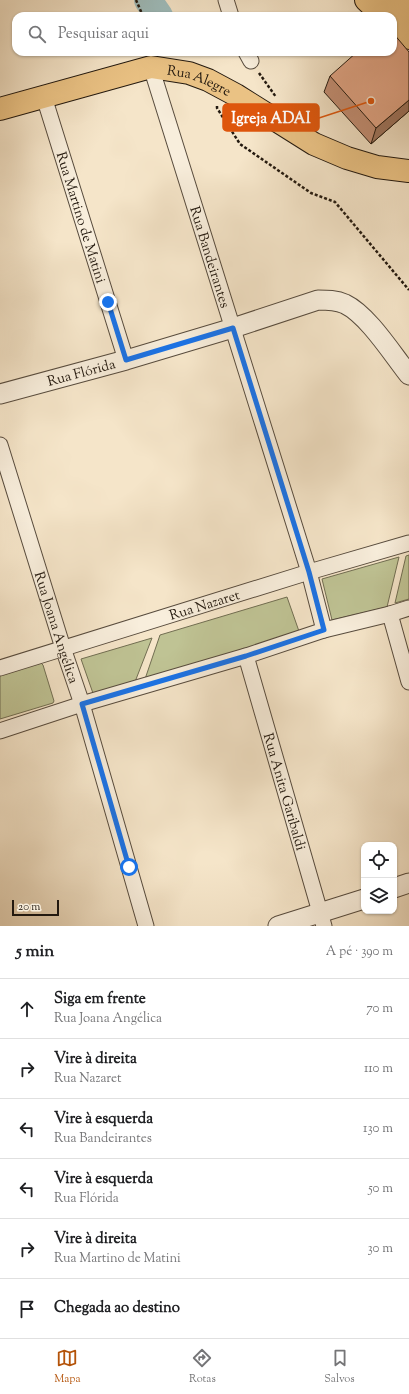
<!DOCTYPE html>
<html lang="pt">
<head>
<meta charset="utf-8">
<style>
  :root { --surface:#fff; --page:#f6f6f6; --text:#202124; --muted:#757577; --line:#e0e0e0; --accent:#b45309 }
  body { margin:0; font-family:"Sorts Mill Goudy",serif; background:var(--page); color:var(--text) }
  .controls { position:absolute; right:12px; bottom:12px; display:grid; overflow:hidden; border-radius:8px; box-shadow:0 1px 3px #0004 }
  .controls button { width:36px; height:36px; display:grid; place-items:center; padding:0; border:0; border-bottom:1px solid var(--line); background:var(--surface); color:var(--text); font:20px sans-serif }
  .scale { position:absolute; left:12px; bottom:10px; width:47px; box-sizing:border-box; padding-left:4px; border:2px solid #23190f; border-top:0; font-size:11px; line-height:14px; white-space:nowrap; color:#23190f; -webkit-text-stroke:3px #f8eedc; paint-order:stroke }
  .stop { position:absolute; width:12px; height:12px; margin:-9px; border:3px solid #1a73e8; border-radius:50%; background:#fff }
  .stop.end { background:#1a73e8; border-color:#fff; box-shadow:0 1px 4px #0008 }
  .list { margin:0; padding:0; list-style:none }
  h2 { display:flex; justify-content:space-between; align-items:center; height:52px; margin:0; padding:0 16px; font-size:17px }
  h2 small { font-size:13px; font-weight:400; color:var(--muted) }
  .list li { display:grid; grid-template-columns:26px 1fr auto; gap:12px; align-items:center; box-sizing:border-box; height:60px; padding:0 16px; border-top:1px solid var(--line) }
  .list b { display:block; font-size:15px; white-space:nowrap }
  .list p { margin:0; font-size:13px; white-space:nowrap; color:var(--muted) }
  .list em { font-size:13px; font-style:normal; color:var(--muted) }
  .icon { flex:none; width:22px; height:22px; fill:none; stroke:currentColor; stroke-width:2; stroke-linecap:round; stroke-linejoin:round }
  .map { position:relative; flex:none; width:409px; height:926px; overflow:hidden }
  .search { position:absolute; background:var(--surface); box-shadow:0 1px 3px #0004; left:12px; right:12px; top:12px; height:44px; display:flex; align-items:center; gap:10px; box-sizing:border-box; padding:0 14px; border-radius:12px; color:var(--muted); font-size:15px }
  .sheet { height:412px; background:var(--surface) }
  nav { display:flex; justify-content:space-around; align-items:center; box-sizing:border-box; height:56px; border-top:1px solid var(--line); background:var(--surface); font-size:11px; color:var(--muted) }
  nav a { display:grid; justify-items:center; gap:2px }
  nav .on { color:var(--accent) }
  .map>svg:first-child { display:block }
  .green { fill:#bfc394; stroke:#716e52 }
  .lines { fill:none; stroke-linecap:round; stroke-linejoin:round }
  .river { stroke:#9ebdbd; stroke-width:28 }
  .minor-casing { stroke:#584c3e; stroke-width:17 }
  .tertiary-casing { stroke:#584c3e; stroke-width:21 }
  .primary-casing { stroke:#23190f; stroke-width:24 }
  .path { stroke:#23190f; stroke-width:2.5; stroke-dasharray:3 2; stroke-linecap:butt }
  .minor { stroke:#f8eedc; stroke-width:15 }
  .tertiary { stroke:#f8eedc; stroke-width:19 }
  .primary { stroke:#eac284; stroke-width:22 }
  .wall { fill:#c59076; stroke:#23190f }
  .shaded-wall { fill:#a07660; stroke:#23190f }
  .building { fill:#e5a889; stroke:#23190f }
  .route { stroke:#1a73e8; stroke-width:5 }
  .labels { text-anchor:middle; stroke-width:3.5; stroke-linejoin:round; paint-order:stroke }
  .street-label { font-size:14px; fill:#23190f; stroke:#f8eedc }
  .leader { fill:none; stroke:#de560c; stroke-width:1.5 }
  .callout-dot { fill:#de560c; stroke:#f8eedc; stroke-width:1.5 }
  .callout { fill:#de560c; stroke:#de560c; stroke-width:1.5 }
  .callout-label { font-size:15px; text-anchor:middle; font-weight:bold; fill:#fff }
</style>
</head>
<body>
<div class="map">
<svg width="409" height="926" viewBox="0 0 409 926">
  <rect width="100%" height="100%" fill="#f5e5c9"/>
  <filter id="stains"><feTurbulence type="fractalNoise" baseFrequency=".005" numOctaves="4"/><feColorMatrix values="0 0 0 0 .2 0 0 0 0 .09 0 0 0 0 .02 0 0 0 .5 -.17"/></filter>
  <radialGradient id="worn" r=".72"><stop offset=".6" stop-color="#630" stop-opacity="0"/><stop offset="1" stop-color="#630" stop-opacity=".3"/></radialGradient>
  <path class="green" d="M409 555V599L395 603 406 556Z
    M399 557 387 607 332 620 322 579Z
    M287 597 301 637 143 685 160 635Z
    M152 638 133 687 95 699 81 659Z
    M41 663 43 665 54 701 53 703 0 719V674Z"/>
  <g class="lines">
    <path class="river" d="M148 0 159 16"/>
    <g class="minor-casing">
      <g id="minor">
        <path d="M226 0 231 16"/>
        <path d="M246 52 251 61"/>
        <path id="s1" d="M151 67 309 572 324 630"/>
        <path id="s2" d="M44 97 126 360"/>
        <path id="s3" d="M0 445 63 648 82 704 146 926"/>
        <path d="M390 614 409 682"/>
        <path id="s4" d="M246 656 324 926"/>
        <path id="s5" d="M0 668 309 572 409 543"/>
        <path d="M0 731 82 704 246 656 324 630 390 614 409 608"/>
      </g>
    </g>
    <g class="tertiary-casing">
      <g id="tertiary">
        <path id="s6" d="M0 394 126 360 233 328 318 300C327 300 336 300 345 304 368 315 393 355 409 375"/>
        <path d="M394 888 409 883"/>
        <path d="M278 926 364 899"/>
      </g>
    </g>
    <g class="primary-casing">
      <g id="primary">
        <path d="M366 0 383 16"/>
        <path d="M392 0 409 14"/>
        <path d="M393 25 409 38"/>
        <path id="s7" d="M0 109 151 67 189 73 208 80 236 95 314 144 347 158 377 167 409 171"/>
      </g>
    </g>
    <path class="path" d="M136 0 143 16
      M259 73 276 97
      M217 106V108L240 144 311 193 335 202 409 290"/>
    <use href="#minor" class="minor"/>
    <use href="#tertiary" class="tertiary"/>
    <use href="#primary" class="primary"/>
  </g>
  <path class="wall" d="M409 52V111L371 144 324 92 330 76Z"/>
  <path class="shaded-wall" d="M409 100V111L371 144 376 128Z"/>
  <path class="building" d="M393 33 409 52V100L376 128 330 76 357 52H393Z"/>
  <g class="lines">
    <path class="route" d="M108 302 126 360 233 328 309 572 324 630 246 656 82 704 129 867"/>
  </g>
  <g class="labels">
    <g class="street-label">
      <text dy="5" stroke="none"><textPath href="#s7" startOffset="207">Rua Alegre</textPath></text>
      <text dy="5" stroke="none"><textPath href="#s2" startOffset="126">Rua Martino de Matini</textPath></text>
      <text dy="5" stroke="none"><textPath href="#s1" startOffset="199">Rua Bandeirantes</textPath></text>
      <text dy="5" stroke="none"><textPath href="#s6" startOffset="84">Rua Flórida</textPath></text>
      <text dy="5" stroke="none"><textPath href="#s5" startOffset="214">Rua Nazaret</textPath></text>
      <text dy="5" stroke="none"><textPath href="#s3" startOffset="191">Rua Joana Angélica</textPath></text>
      <text dy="5" stroke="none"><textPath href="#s4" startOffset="141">Rua Anita Garibaldi</textPath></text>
    </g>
  </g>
  <path class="leader" d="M371 101L319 118"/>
  <circle class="callout-dot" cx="371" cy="101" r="4"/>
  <rect class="callout" x="223" y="104" width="96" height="27" rx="4"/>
  <g class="callout-label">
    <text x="271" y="123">Igreja ADAI</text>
  </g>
  <rect width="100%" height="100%" filter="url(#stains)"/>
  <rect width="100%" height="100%" fill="url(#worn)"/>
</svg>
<div class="controls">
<button><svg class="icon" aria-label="locate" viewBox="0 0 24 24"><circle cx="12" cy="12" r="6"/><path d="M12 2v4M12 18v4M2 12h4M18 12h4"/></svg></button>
<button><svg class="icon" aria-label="layers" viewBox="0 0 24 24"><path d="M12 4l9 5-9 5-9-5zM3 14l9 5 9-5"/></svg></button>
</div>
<div class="scale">20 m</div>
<div class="stop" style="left:129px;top:867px"></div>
<div class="stop end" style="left:108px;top:302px"></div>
<div class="search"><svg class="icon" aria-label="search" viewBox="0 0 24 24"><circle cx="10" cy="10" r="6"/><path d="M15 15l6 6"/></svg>Pesquisar aqui</div>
</div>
<section class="sheet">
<h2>5 min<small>A pé · 390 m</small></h2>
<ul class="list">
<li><svg class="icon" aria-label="ahead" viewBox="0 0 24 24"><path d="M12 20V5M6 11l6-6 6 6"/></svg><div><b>Siga em frente</b><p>Rua Joana Angélica</p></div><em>70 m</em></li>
<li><svg class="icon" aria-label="right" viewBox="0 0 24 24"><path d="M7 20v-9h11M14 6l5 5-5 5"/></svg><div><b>Vire à direita</b><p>Rua Nazaret</p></div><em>110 m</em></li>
<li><svg class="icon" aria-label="left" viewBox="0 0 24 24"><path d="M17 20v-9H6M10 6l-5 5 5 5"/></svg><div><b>Vire à esquerda</b><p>Rua Bandeirantes</p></div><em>130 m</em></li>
<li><svg class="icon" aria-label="left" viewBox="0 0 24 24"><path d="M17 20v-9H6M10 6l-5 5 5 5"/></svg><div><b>Vire à esquerda</b><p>Rua Flórida</p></div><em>50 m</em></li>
<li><svg class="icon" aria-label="right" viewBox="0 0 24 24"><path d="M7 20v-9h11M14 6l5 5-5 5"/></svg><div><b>Vire à direita</b><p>Rua Martino de Matini</p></div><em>30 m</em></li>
<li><svg class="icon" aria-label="arrive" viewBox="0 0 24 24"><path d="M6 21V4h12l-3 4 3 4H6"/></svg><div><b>Chegada ao destino</b></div></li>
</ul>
</section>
<nav>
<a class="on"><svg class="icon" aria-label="map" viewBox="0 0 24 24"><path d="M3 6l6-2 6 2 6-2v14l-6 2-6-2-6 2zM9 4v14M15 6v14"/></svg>Mapa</a>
<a><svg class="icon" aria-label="directions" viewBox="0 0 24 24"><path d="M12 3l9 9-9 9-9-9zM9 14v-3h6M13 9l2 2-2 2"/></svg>Rotas</a>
<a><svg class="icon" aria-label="saved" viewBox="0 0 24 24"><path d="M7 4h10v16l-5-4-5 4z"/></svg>Salvos</a>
</nav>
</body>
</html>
